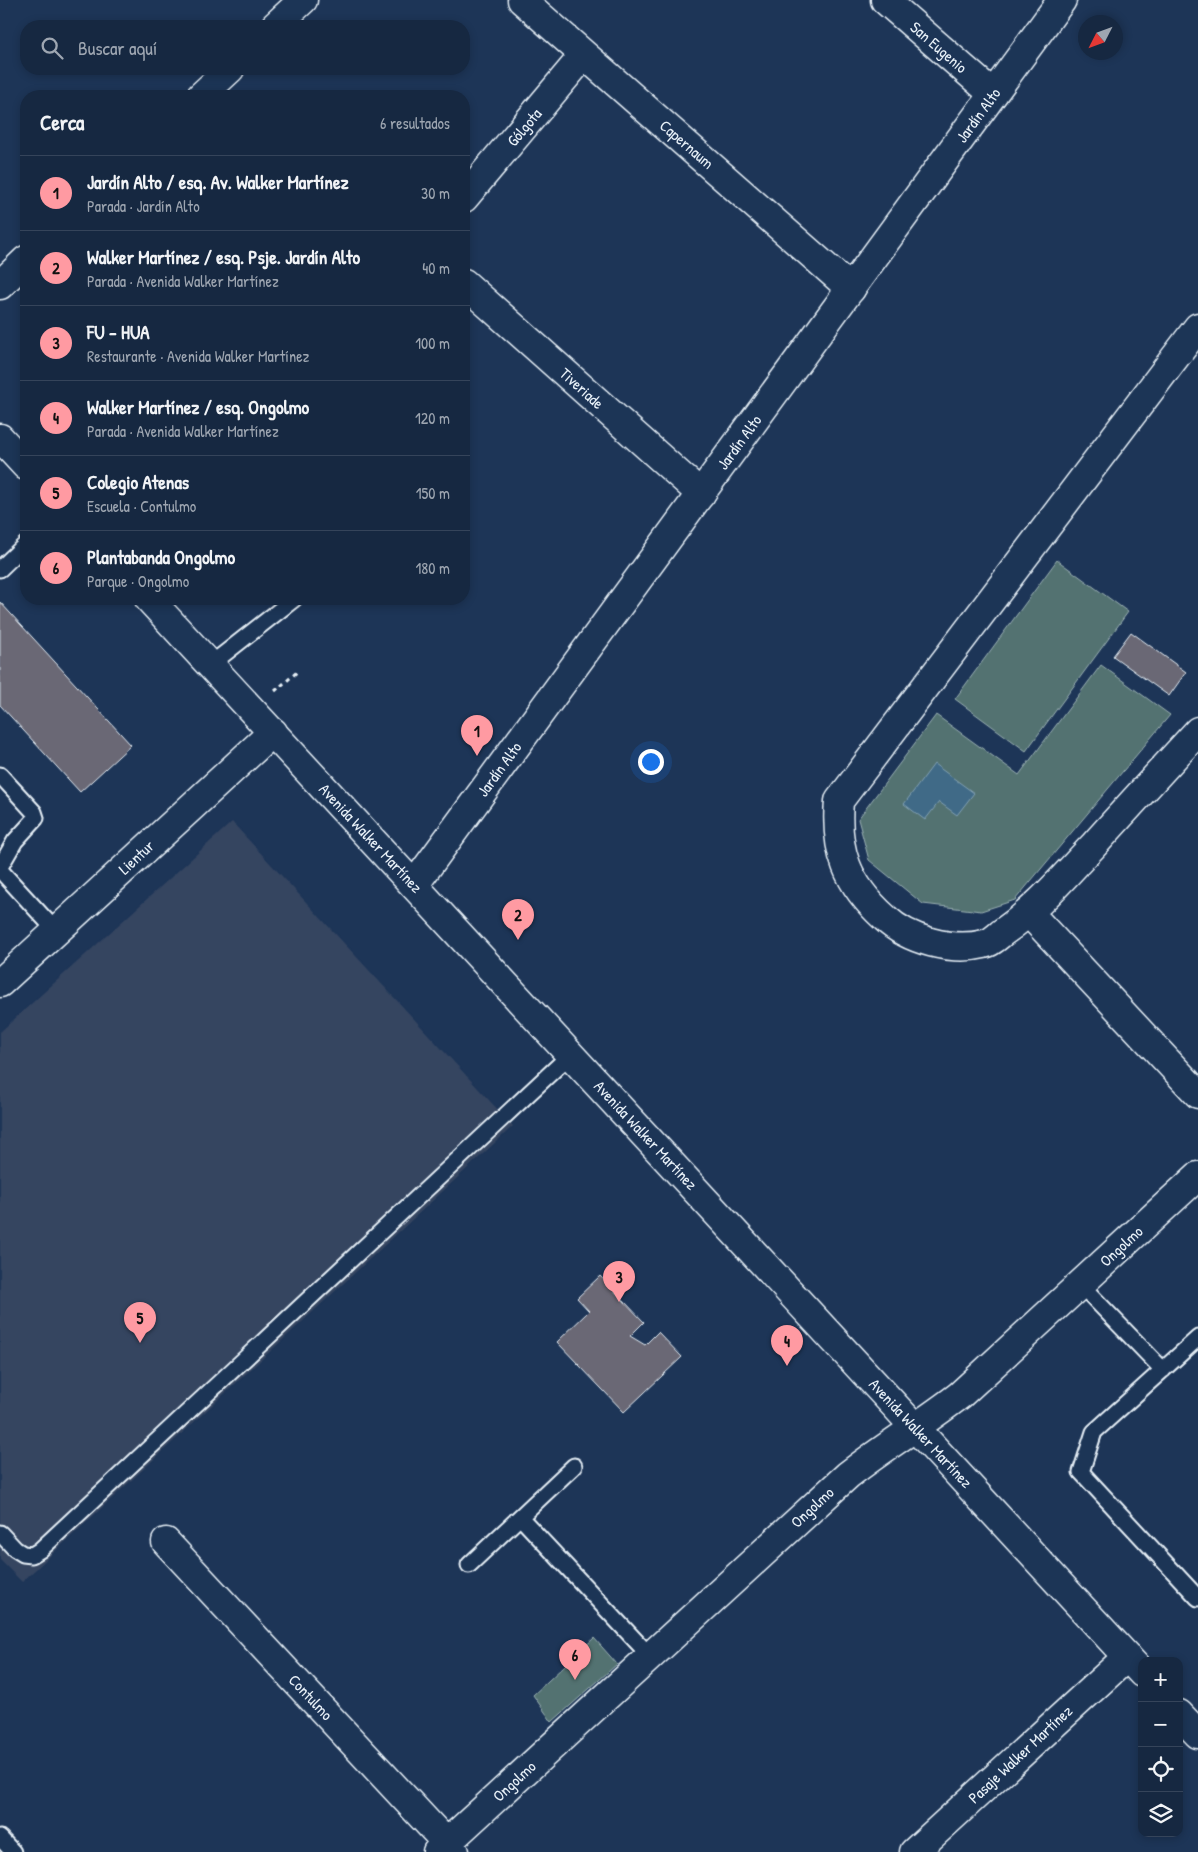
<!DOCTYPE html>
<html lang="es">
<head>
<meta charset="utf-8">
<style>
  :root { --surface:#162841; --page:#1f3048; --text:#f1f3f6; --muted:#9ea6b1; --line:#35445a; --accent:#ff9aa2 }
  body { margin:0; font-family:"Patrick Hand",sans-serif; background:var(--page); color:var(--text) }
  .controls { position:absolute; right:15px; bottom:15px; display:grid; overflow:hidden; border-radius:10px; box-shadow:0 2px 8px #0003 }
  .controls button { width:45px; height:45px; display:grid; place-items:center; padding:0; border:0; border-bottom:1px solid var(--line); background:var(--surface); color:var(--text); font:25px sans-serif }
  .compass { position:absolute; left:1078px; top:15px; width:45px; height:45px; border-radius:50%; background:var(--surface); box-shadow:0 2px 8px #0003; rotate:228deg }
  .you { position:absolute; left:650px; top:761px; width:18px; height:18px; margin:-12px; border:4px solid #fff; border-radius:50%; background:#1a73e8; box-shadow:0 0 0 8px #1a73e833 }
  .badge { display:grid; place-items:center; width:32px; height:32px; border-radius:50%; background:var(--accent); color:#111; font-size:16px; font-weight:700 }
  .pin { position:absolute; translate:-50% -41px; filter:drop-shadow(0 1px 2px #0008) }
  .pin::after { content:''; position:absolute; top:26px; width:18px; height:15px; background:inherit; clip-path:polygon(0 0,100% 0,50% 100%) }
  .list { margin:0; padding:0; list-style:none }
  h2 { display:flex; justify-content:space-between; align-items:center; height:65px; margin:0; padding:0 20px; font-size:21px }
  h2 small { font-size:16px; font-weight:400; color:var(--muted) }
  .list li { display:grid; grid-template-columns:32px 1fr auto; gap:15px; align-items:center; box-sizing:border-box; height:75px; padding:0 20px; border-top:1px solid var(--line) }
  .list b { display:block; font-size:19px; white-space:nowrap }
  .list p { margin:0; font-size:16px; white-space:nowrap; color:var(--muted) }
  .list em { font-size:16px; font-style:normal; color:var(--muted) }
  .icon { flex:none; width:28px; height:28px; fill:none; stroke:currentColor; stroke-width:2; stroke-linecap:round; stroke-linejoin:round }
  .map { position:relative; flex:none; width:1198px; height:1852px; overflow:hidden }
  .search { position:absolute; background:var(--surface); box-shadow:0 2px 8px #0003; left:20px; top:20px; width:450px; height:55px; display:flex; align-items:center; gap:12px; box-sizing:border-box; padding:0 18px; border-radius:20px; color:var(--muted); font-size:19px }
  .panel { position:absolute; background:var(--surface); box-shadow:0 2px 8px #0003; left:20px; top:90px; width:450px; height:515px; border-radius:20px }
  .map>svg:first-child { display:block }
  .built { fill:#344460 }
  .green { fill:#527271; stroke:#9db2b4 }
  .water { fill:#406b87; stroke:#83a1b4 }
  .building { fill:#6b6874; stroke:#e8f1f8 }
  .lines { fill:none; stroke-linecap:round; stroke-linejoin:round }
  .lane-casing { stroke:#e8f1f8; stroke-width:19 }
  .street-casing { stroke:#e8f1f8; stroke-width:31 }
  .secondary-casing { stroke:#e8f1f8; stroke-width:31 }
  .path { stroke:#e8f1f8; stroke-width:3; stroke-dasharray:4 4; stroke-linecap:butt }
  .lane { stroke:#1d3557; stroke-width:15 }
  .street { stroke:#1d3557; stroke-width:28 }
  .secondary { stroke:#1d3557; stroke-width:28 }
  .labels { text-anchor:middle; stroke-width:4; stroke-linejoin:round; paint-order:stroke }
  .street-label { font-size:16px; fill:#e8f1f8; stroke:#1d3557 }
</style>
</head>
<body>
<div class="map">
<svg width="1198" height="1852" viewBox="0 0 1198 1852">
  <rect width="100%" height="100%" fill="#1d3557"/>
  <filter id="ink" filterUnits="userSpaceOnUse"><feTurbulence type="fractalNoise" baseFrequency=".02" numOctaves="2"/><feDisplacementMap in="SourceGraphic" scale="10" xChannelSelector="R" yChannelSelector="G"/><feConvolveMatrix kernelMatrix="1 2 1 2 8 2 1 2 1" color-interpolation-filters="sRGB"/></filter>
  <g filter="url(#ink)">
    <path class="built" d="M232 822 513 1126 22 1582 0 1560V1032Z"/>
    <path class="green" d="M1057 560 1128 612 1026 751 955 699Z
      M1101 665 1170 715 1015 900 981 911 923 904 869 860 858 819 936 715 1019 775Z
      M594 1638 617 1664 552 1722 533 1695Z"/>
    <path class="water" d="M934 764 974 793 957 815 939 802 925 820 904 804Z"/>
    <path class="building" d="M0 602 131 745 80 792 0 705Z
      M1131 632 1186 672 1169 696 1113 656Z
      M600 1276 644 1322 630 1336 645 1345 658 1332 682 1357 624 1412 557 1342 589 1311 577 1298Z"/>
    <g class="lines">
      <g class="lane-casing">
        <path id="lane" d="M0 569 26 544
          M210 665 294 599
          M0 775 34 812 36 818 15 841 0 867
          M0 870 56 931
          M1080 1284 1163 1370
          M1198 1338 1094 1432 1081 1472 1198 1598
          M520 1517 650 1656
          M0 1533 15 1549 23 1554 32 1555 40 1550 571 1054
          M469 1565 574 1466
          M0 1838 13 1852"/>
      </g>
      <g class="street-casing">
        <path id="street" d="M522 0 851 289
          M885 0 993 94
          M275 26 303 0
          M201 96 230 69
          M464 198 584 55
          M464 283 701 494
          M0 285 26 260
          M1198 327 839 801C835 851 847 884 885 918 908 940 952 952 984 944 991 943 998 936 1003 932 1039 907 1063 877 1093 846 1128 807 1163 769 1198 731
          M1030 914 1198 1094
          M0 983 273 732
          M166 1542 455 1852
          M437 1852 848 1475C884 1447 924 1423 960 1395L1198 1176
          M914 1852 1127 1657"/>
      </g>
      <g class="secondary-casing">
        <path id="secondary" d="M0 438 26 466
          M149 599 1142 1673
          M415 884 1062 0
          M1179 1714 1198 1734"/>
      </g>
      <path class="path" d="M275 691 297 672"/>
      <use href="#lane" class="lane"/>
      <use href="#street" class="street"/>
      <use href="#secondary" class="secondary"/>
    </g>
  </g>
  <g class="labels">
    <g class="street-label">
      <text transform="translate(939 47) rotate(41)" y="6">San Eugenio</text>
      <text transform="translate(978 115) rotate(-54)" y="6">Jardín Alto</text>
      <text transform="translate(524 127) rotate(-50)" y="6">Gólgota</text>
      <text transform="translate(687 144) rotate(41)" y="6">Capernaum</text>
      <text transform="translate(582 388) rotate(42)" y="6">Tiveriade</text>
      <text transform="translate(739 442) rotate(-54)" y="6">Jardín Alto</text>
      <text transform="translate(499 769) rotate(-54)" y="6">Jardín Alto</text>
      <text transform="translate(371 838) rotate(47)" y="6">Avenida Walker Martínez</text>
      <text transform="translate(136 857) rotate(-43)" y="6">Lientur</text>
      <text transform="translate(646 1135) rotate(47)" y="6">Avenida Walker Martínez</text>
      <text transform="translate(1121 1246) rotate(-43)" y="6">Ongolmo</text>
      <text transform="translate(921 1433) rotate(47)" y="6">Avenida Walker Martínez</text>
      <text transform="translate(812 1507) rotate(-43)" y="6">Ongolmo</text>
      <text transform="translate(311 1697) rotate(47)" y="6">Contulmo</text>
      <text transform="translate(1020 1754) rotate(-43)" y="6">Pasaje Walker Martínez</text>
      <text transform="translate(514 1781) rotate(-43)" y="6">Ongolmo</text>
    </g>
  </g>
</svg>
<div class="controls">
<button>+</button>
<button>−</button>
<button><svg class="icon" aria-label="locate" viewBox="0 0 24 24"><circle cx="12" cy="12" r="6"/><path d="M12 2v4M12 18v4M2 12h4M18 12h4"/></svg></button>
<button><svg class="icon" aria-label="layers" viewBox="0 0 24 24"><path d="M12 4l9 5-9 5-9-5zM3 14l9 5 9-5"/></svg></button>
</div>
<svg class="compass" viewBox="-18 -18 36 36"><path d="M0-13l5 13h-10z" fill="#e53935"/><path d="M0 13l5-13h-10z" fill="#9ea6b1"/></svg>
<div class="you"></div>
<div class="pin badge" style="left:477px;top:756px">1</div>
<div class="pin badge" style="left:518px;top:940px">2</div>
<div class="pin badge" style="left:619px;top:1302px">3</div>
<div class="pin badge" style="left:787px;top:1366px">4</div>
<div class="pin badge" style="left:140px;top:1343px">5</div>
<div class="pin badge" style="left:575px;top:1680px">6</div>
<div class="search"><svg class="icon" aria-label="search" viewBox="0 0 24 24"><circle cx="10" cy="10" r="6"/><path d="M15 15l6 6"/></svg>Buscar aquí</div>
<section class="panel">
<h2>Cerca<small>6 resultados</small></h2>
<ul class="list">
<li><span class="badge">1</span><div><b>Jardín Alto / esq. Av. Walker Martínez</b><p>Parada · Jardín Alto</p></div><em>30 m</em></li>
<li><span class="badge">2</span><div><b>Walker Martínez / esq. Psje. Jardín Alto</b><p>Parada · Avenida Walker Martínez</p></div><em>40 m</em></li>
<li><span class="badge">3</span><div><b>FU - HUA</b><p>Restaurante · Avenida Walker Martínez</p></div><em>100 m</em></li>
<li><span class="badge">4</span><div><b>Walker Martínez / esq. Ongolmo</b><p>Parada · Avenida Walker Martínez</p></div><em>120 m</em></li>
<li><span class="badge">5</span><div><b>Colegio Atenas</b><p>Escuela · Contulmo</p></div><em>150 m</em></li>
<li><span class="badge">6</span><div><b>Plantabanda Ongolmo</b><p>Parque · Ongolmo</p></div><em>180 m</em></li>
</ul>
</section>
</div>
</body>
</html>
